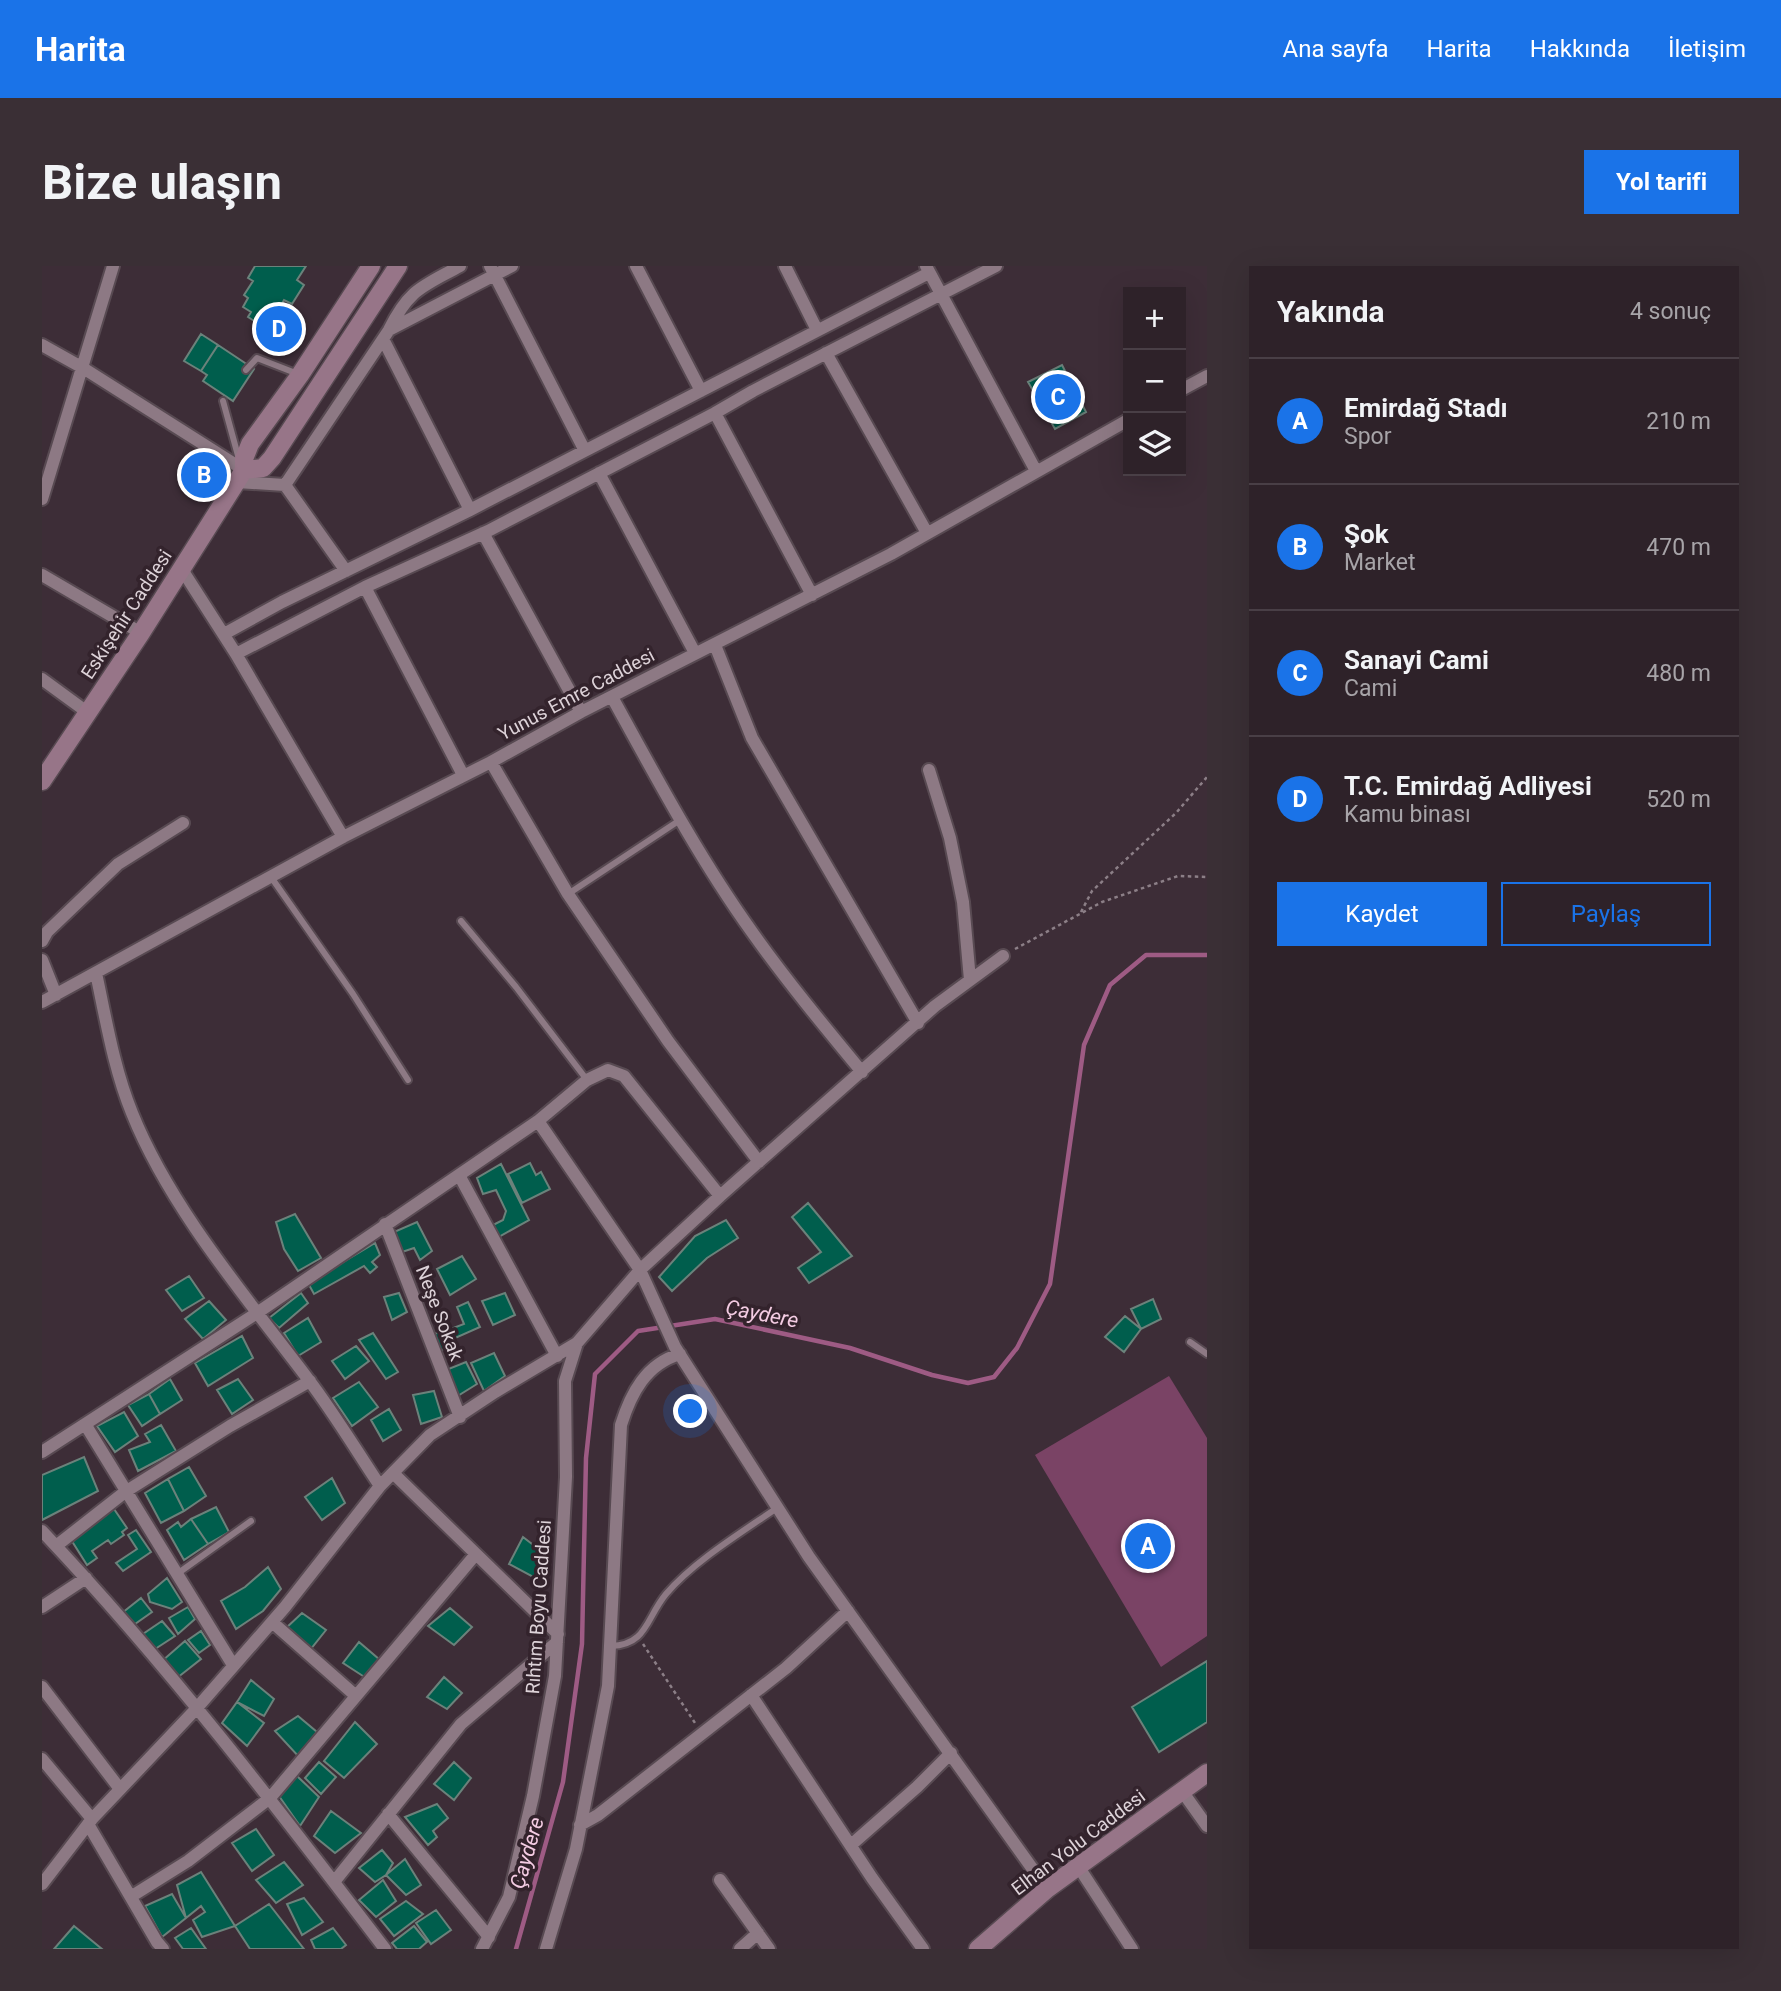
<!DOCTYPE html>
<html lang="tr">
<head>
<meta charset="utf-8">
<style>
  :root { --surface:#2e2229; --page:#3a2f35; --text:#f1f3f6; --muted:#a7a4a8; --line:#493f46; --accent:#1a73e8 }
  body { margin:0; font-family:Roboto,sans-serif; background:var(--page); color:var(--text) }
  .controls { position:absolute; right:21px; top:21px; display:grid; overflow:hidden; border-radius:0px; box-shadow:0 7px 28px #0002 }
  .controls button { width:63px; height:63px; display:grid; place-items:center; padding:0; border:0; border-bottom:2px solid var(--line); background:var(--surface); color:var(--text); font:35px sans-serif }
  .you { position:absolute; left:649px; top:1146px; width:24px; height:24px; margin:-18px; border:5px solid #fff; border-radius:50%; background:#1a73e8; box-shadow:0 0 0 10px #1a73e833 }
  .badge { display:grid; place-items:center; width:46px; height:46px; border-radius:50%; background:var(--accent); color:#fff; font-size:23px; font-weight:700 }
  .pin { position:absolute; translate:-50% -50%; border:4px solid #fff; box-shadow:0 2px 7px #0006 }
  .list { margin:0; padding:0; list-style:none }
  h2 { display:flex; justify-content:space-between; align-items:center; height:91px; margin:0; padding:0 28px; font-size:30px }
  h2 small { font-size:23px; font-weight:400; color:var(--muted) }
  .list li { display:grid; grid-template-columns:46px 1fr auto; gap:21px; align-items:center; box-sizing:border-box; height:126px; padding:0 28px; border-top:2px solid var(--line) }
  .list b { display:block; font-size:26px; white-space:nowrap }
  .list p { margin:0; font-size:23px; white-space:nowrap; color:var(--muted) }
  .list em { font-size:23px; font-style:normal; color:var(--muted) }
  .actions { display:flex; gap:14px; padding:21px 28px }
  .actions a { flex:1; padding:16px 0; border:2px solid var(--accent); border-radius:0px; text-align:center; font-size:24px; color:var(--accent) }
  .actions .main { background:var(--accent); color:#fff }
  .icon { flex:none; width:38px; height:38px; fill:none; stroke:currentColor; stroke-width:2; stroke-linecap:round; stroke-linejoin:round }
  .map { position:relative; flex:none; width:1165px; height:1683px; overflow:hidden; border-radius:0px }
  header { display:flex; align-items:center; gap:42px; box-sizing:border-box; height:98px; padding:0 35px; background:var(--accent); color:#fff }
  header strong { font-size:33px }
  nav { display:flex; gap:38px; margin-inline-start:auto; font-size:24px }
  .intro { display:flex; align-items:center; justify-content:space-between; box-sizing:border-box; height:168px; padding:0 42px }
  h1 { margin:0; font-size:49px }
  .button { padding:18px 32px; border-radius:0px; background:var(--accent); color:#fff; font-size:24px; font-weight:700 }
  main { display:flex; gap:42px; padding:0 42px }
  aside { flex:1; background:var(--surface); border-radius:0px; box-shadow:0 7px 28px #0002 }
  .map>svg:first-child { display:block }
  .green { fill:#7a4365 }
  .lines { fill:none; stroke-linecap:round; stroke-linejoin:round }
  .stream { stroke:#9e5b84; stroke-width:4.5 }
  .building { fill:#005e4d; stroke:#6b827b; stroke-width:2 }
  .lane-casing { stroke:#584a52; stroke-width:10 }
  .street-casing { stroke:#584a52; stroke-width:16 }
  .secondary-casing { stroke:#584a52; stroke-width:21 }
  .path { stroke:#8c7f87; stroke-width:2.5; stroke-dasharray:3.5 3.5; stroke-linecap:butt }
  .lane { stroke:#8d7984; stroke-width:6 }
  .street { stroke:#8d7984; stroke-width:12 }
  .secondary { stroke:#977588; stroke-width:18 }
  .labels { text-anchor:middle; stroke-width:7; stroke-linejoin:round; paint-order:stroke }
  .street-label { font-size:19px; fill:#ddd2d8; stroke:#33232c }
  .water-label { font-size:21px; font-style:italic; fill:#f4cce3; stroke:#33232c }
</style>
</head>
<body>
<header>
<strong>Harita</strong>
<nav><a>Ana sayfa</a><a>Harita</a><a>Hakkında</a><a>İletişim</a></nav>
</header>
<div class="intro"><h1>Bize ulaşın</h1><a class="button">Yol tarifi</a></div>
<main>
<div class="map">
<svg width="1165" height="1683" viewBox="0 0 1165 1683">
  <rect width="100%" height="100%" fill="#3d2d37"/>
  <path class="green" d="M1127 1110 1165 1172V1370L1119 1401 993 1189Z"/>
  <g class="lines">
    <path class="stream" d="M474 1683 521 1516 540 1378 544 1192 553 1108 596 1065 673 1053 808 1082 890 1109 926 1117 952 1111 975 1082 1008 1018 1042 779 1068 719 1104 689H1165"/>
  </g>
  <path class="building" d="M213 0H264L255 14 262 19 250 38 242 34 235 47 240 50 233 61 220 53 217 58 206 51 209 46 201 41 206 32 202 29 211 15 206 12Z
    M159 68 176 79 159 105 142 95Z
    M176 79 212 103 191 135 161 115 165 109 159 105Z
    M1020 99 1044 146 1013 163 986 116Z
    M488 897 494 909 499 906 508 923 480 937 466 908Z
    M459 898 487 954 453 973 447 961 461 954 464 945 454 924 441 928 435 912Z
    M766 937 810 990 767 1017 756 1002 779 986 750 951Z
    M253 948 279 992 256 1005 242 983 234 956Z
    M684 954 696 972 665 992 630 1025 617 1011 653 970Z
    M375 956 390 985 378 994 372 982 360 986 352 966Z
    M333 977 338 989 330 996 335 1001 328 1007 322 1000 272 1028 266 1017Z
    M420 990 434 1013 408 1029 395 1003Z
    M147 1010 162 1032 140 1045 124 1024Z
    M259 1027 266 1037 237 1062 227 1052Z
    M357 1027 365 1046 350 1054 342 1031Z
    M463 1027 473 1049 451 1059 440 1035Z
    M1111 1033 1119 1053 1099 1063 1089 1043Z
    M167 1035 184 1054 161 1073 143 1053Z
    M426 1036 438 1061 411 1073 406 1064 422 1058 415 1041Z
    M1083 1050 1099 1063 1082 1086 1063 1071Z
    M266 1052 279 1076 256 1090 242 1067Z
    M406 1064 412 1078 398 1085 391 1068Z
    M331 1067 356 1106 344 1113 317 1074Z
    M200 1070 211 1092 166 1120 153 1097Z
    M314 1080 327 1095 303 1113 290 1095Z
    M452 1087 463 1110 442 1125 429 1097Z
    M424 1096 435 1118 414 1131 404 1104Z
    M128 1113 140 1134 118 1148 107 1128Z
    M196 1113 211 1134 190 1148 175 1124Z
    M317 1116 336 1141 310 1160 291 1132Z
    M392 1125 400 1151 379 1158 371 1129Z
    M107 1128 118 1148 100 1160 86 1139Z
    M347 1143 359 1164 341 1175 329 1154Z
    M82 1146 96 1170 73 1186 55 1160Z
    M119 1159 134 1185 96 1205 87 1184 108 1176 103 1168Z
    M42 1191 56 1225 0 1254V1209Z
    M147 1201 164 1230 142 1245 126 1213Z
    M290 1212 303 1237 280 1254 263 1231Z
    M126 1213 142 1245 119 1257 103 1227Z
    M174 1241 187 1266 166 1278 149 1253Z
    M72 1243 85 1262 80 1266 82 1269 69 1278 66 1274 50 1285 55 1292 45 1299 28 1272Z
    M149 1253 166 1278 142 1294 125 1264 136 1256 139 1261Z
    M94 1264 109 1286 81 1305 74 1297 95 1283 86 1269Z
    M481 1271 508 1292 495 1313 467 1298Z
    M226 1301 239 1323 221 1345 194 1363 179 1335 203 1321Z
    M125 1312 140 1336 130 1343 108 1336 106 1328Z
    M99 1332 110 1346 93 1358 80 1347Z
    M146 1341 153 1353 136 1368 127 1352Z
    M408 1342 430 1361 412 1379 386 1360Z
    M260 1347 284 1364 268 1384 243 1363Z
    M120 1355 133 1370 110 1385 98 1370Z
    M159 1365 168 1379 157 1387 146 1374Z
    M143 1375 159 1393 135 1412 120 1395Z
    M317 1376 338 1394 324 1412 301 1397Z
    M1165 1395V1456L1117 1486 1090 1441Z
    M402 1411 420 1427 405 1443 385 1431Z
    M209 1414 232 1433 222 1450 195 1436Z
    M195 1436 222 1457 205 1480 180 1457Z
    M256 1450 275 1466 257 1491 233 1465Z
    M313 1456 335 1478 302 1512 282 1495Z
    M277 1496 294 1511 279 1528 263 1512Z
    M412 1496 429 1512 412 1534 392 1518Z
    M255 1510 277 1531 258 1560 237 1530Z
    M395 1538 406 1552 391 1565 395 1571 386 1579 363 1551Z
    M289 1545 319 1567 293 1587 272 1570Z
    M214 1563 232 1589 210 1605 190 1577Z
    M340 1584 351 1597 344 1609 333 1616 317 1602Z
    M363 1593 379 1619 364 1629 344 1609Z
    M242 1596 261 1619 234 1637 214 1614Z
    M159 1606 193 1660 160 1671 151 1654 163 1646 159 1640 144 1652 135 1619Z
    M341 1614 354 1635 334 1651 317 1634Z
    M130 1628 144 1652 120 1671 103 1640Z
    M262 1632 281 1656 260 1669 245 1638Z
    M364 1635 381 1648 352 1670 338 1653Z
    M227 1638 262 1683H208L193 1660Z
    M394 1644 409 1664 389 1678 374 1657Z
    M32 1660 60 1683H12Z
    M372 1660 385 1676 377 1683H355L350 1677Z
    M149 1662 164 1683H141L133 1672Z
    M291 1662 304 1679 299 1683H273L269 1674Z"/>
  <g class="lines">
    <g class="lane-casing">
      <path id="lane" d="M204 104 215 92 256 108
        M181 135 198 197
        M229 611 311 728 366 814
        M526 628 638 554
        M419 655 474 721 545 814
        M1148 1076 1165 1088
        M135 1308 209 1255
        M569 1380C605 1379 604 1352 624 1328 651 1296 700 1266 735 1242"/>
    </g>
    <g class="street-casing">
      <path id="street" d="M448 0 542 183
        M594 0 659 125
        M743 0 775 64
        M884 0 994 205
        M347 64 470 0
        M341 73 428 244
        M0 79 41 102 202 204
        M784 87 885 267
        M1139 124 1165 110
        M673 147 770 329
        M557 207 653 387
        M195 216 243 219 304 305
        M243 219 347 64C367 23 380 21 418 0
        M0 233 71 0
        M441 267 539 446
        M139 302 194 388 301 571
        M0 309 99 367
        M323 321 421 509
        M182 368 240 336 428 244 887 7
        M673 379 710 472 876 757
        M194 388 323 321 446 265 673 147 711 125 954 0
        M0 413 45 446
        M570 431C614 511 657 592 710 666 744 714 782 760 820 806
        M449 496 526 628 626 775 717 896
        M887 504 908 572 921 636 928 714
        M0 675 5 666 76 598 141 557
        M0 694 14 729
        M54 707C64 754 72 803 90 847 128 942 205 1032 266 1113 292 1147 314 1184 338 1220
        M0 736 301 571 449 496 539 446 849 288 1086 154
        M496 855 598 1004 633 1081 767 1291 1005 1623
        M417 909 515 1090
        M343 958 418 1151
        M43 1158 191 1399
        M0 1186 215 1047 496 855 545 814 566 804 582 810 678 930
        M351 1207 516 1368
        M0 1265C124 1396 234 1540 343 1683
        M14 1280 83 1226 188 1160 268 1115
        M0 1341 44 1312
        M230 1356 314 1430
        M0 1421 78 1523
        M709 1429 830 1612 881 1683
        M0 1493 50 1553
        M1140 1525 1165 1560
        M346 1548 447 1671
        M46 1558 115 1676 121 1683
        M538 1559 556 1549 744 1402 806 1345
        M809 1579 875 1521 909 1487
        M1036 1600 1090 1683
        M678 1614 727 1683
        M292 1616 419 1458 515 1376
        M0 1618 50 1553 154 1443 243 1341 338 1220 388 1169 453 1126 535 1077 598 1004 678 930 893 740 961 690
        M90 1630 146 1595 228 1532 434 1288
        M440 1683 467 1631 491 1530 513 1410 524 1211 523 1115 535 1077
        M504 1683 534 1583 566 1420 579 1159C589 1127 604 1098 638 1088
        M698 1683 716 1667"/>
    </g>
    <g class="secondary-casing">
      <path id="secondary" d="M202 204 221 202 230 192 356 0
        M0 515 99 367 202 204V193L208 178 258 109 329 0
        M936 1683 1005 1623 1165 1507"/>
    </g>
    <path class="path" d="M1039 646 1050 625 1134 547 1165 511
      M973 683 1060 636 1136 610 1165 611
      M601 1378 653 1457"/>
    <use href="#lane" class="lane"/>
    <use href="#street" class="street"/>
    <use href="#secondary" class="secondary"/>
  </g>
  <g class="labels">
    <g class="street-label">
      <text transform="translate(84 348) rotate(-57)" y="7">Eskişehir Caddesi</text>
      <text transform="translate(534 428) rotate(-28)" y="7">Yunus Emre Caddesi</text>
      <text transform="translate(398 1047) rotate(69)" y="7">Neşe Sokak</text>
      <text transform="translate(496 1341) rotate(-86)" y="7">Rıhtım Boyu Caddesi</text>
      <text transform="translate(1036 1576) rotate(-37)" y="7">Elhan Yolu Caddesi</text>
    </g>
    <g class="water-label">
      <text transform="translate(720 1048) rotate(11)" y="7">Çaydere</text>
      <text transform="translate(485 1587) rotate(-74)" y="7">Çaydere</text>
    </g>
  </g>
</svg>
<div class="controls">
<button>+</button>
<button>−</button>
<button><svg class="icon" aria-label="layers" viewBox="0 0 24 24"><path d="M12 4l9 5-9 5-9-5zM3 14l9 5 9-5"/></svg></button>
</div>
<div class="you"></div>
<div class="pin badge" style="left:1106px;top:1280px">A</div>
<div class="pin badge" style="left:162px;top:209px">B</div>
<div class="pin badge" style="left:1016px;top:131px">C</div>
<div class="pin badge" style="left:237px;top:63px">D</div>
</div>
<aside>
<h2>Yakında<small>4 sonuç</small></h2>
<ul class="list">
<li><span class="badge">A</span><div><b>Emirdağ Stadı</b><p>Spor</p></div><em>210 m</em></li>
<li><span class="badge">B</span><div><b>Şok</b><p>Market</p></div><em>470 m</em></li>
<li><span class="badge">C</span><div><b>Sanayi Cami</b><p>Cami</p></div><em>480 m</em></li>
<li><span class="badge">D</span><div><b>T.C. Emirdağ Adliyesi</b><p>Kamu binası</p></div><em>520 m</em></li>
</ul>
<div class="actions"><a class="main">Kaydet</a><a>Paylaş</a></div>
</aside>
</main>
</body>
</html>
